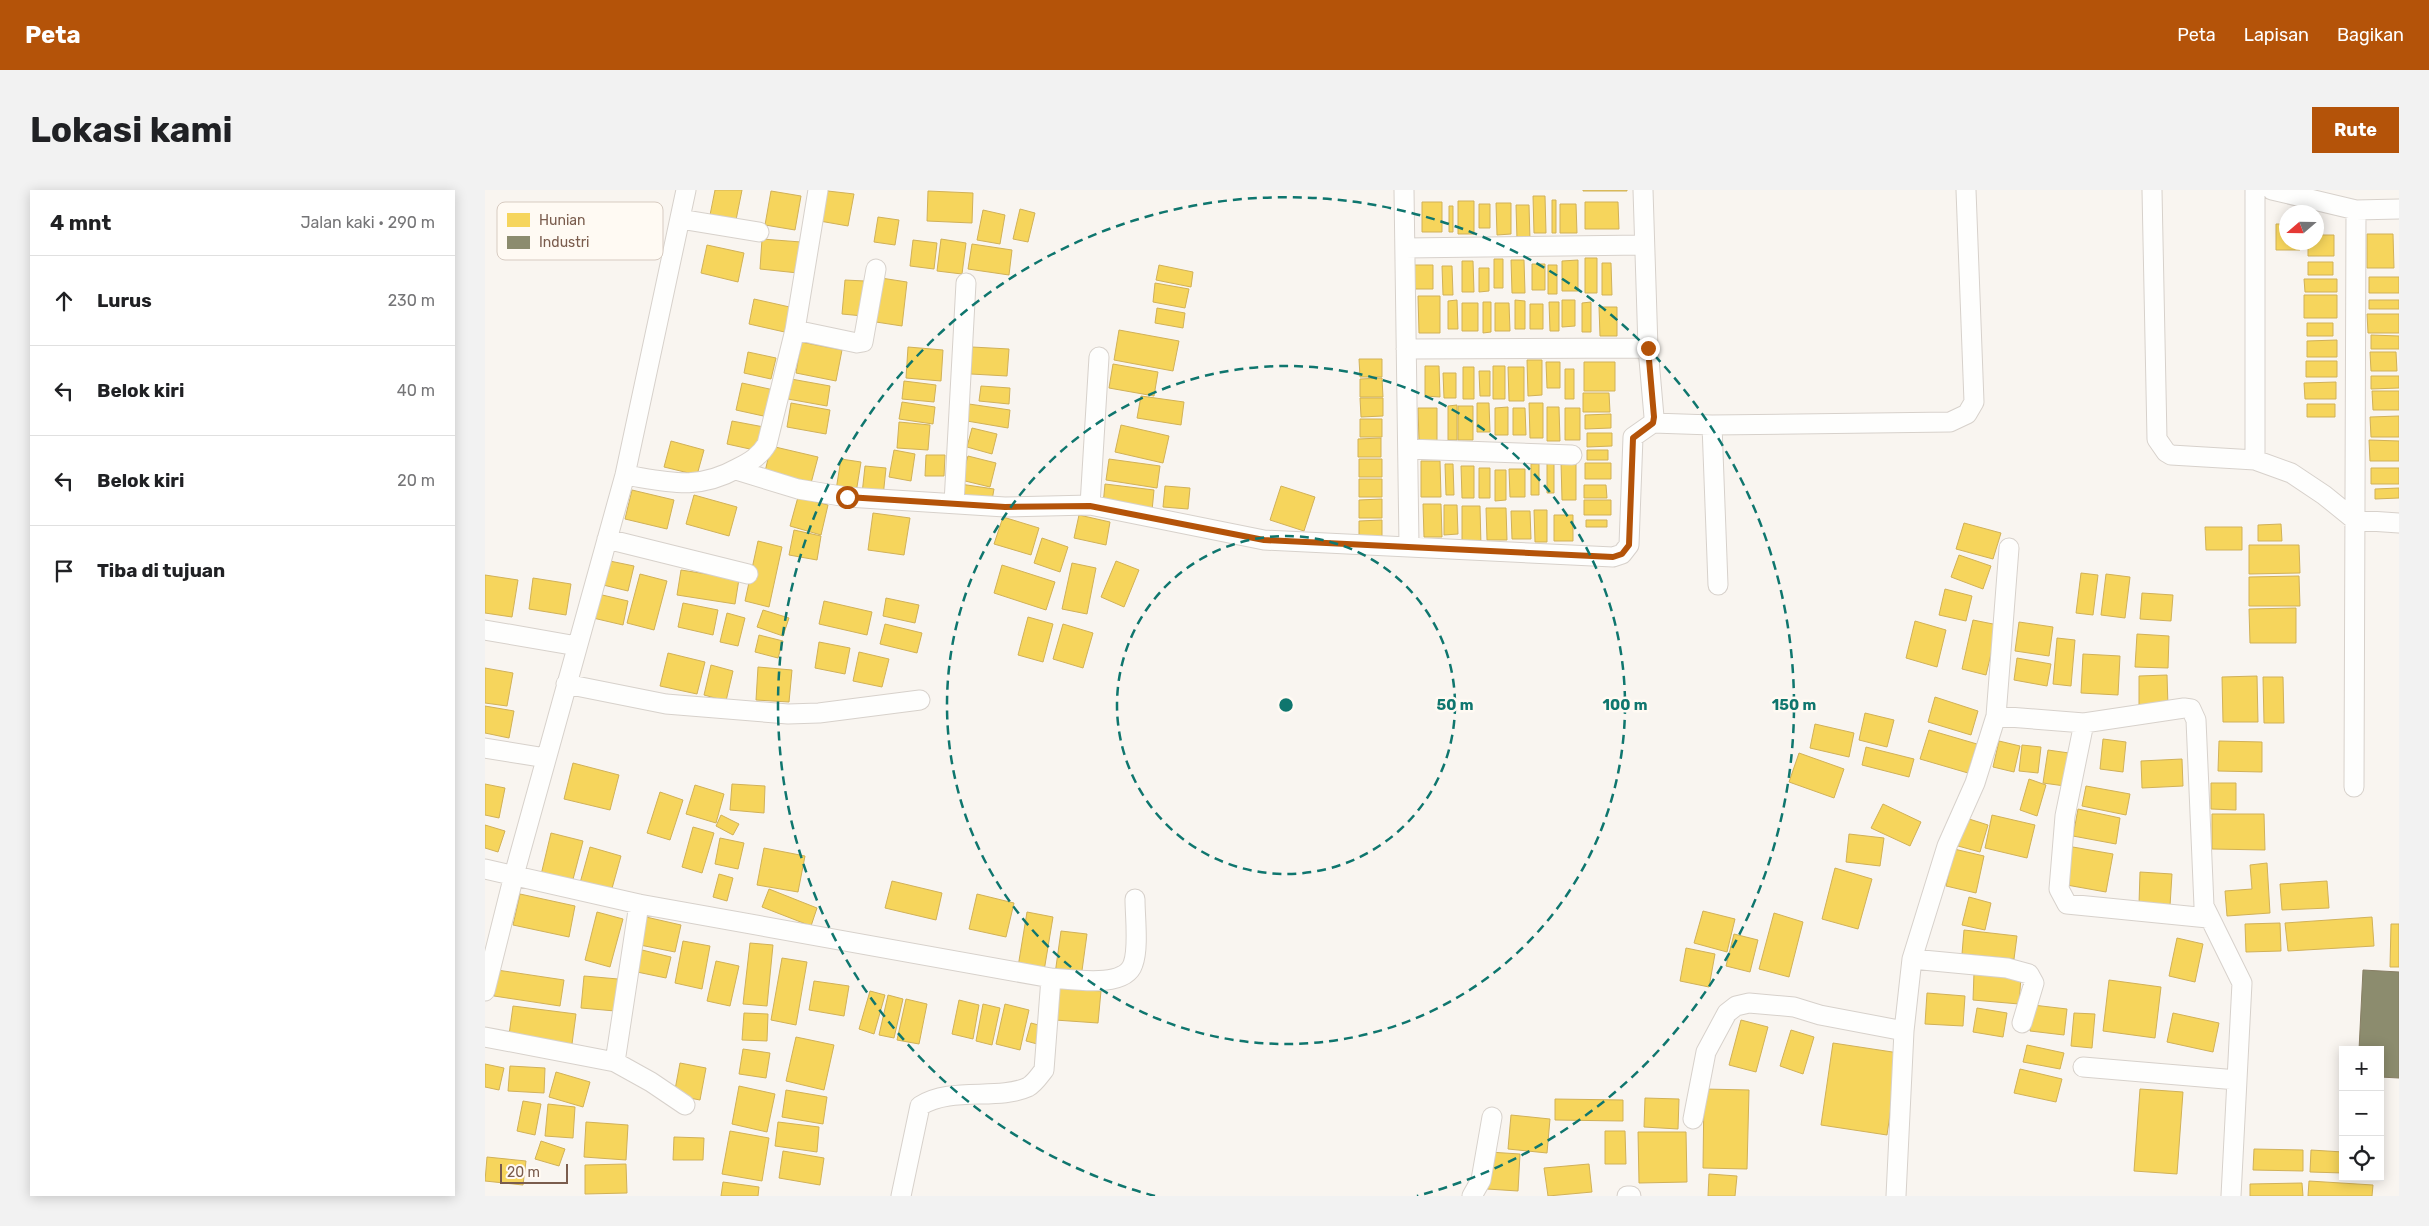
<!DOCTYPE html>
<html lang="id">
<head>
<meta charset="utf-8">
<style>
  :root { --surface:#fff; --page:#f2f2f2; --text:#202124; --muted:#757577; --line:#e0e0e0; --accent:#b45309 }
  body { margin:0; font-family:Rubik,sans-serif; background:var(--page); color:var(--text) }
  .controls { position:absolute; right:15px; bottom:15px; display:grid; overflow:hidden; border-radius:0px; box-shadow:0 2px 12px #0003 }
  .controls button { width:45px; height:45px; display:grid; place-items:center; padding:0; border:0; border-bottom:1px solid var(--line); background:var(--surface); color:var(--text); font:25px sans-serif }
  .compass { position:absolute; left:1794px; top:15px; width:45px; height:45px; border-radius:50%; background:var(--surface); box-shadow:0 2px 12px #0003; rotate:250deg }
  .scale { position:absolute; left:15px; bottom:12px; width:68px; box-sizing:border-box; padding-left:5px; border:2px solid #7a5c4d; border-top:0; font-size:14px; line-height:18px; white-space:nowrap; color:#7a5c4d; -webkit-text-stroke:4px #fffaf3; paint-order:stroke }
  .stop { position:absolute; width:15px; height:15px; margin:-11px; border:4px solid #b45309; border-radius:50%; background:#fff }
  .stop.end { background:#b45309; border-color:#fff; box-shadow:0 1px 5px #0008 }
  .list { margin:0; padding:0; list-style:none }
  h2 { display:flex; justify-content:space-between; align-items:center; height:65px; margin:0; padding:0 20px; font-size:21px }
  h2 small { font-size:16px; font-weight:400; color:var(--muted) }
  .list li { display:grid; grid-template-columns:32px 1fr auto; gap:15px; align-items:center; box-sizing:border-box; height:90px; padding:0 20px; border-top:1px solid var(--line) }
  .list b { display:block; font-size:19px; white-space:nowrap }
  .list em { font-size:16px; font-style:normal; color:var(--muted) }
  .icon { flex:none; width:28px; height:28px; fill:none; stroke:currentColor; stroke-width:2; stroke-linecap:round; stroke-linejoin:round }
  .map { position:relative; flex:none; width:1914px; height:1006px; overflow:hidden; border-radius:0px }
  header { display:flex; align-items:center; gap:30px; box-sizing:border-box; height:70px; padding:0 25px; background:var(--accent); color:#fff }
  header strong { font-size:24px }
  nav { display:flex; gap:28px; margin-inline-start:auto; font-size:18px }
  .intro { display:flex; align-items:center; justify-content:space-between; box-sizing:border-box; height:120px; padding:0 30px }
  h1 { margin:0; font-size:35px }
  .button { padding:12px 22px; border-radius:0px; background:var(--accent); color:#fff; font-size:18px; font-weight:700 }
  main { display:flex; gap:30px; padding:0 30px }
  aside { flex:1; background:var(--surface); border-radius:0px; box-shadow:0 2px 12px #0003 }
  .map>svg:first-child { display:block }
  .homes { fill:#f6d55c; stroke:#d1b158 }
  .industry { fill:#8c8c6e; stroke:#877e64 }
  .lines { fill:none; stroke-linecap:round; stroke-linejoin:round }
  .street-casing { stroke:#d7d1cb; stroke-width:21 }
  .street { stroke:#fefefd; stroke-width:19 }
  .route { stroke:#b45309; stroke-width:6 }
  .ring { fill:none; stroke:#0f766e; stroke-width:2.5; stroke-dasharray:9 6 }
  .key { fill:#fffaf3; stroke:#d7cbc1; stroke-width:1 }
  .key-label { font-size:14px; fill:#7a5c4d }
  .centre { fill:#0f766e; stroke:#fffaf3; stroke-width:2.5 }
  .ring-label { font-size:15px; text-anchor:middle; font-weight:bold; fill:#0f766e; stroke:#fffaf3; stroke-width:5; stroke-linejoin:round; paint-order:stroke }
</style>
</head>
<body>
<header>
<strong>Peta</strong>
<nav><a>Peta</a><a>Lapisan</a><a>Bagikan</a></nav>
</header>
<div class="intro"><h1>Lokasi kami</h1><a class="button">Rute</a></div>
<main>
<aside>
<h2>4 mnt<small>Jalan kaki · 290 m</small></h2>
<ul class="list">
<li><svg class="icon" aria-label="ahead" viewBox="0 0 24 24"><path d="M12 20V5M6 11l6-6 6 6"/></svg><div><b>Lurus</b></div><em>230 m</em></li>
<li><svg class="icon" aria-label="left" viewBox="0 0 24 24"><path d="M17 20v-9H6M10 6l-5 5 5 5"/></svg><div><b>Belok kiri</b></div><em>40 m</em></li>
<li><svg class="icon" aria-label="left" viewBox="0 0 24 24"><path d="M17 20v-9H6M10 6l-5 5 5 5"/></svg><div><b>Belok kiri</b></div><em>20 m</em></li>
<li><svg class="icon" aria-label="arrive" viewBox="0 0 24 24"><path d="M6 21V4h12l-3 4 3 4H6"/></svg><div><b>Tiba di tujuan</b></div></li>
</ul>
</aside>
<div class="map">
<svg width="1914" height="1006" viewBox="0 0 1914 1006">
  <rect width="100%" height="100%" fill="#f9f5f0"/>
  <path class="homes" d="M230 0H257L251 30 225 25Z
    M334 0 369 4 363 36 329 30Z
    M1098 0H1142V1H1098Z
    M286 1 316 6 310 40 280 35Z
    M443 1 488 3 487 33 442 31Z
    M1048 6H1060L1061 43H1049Z
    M1067 10H1071V43H1067Z
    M973 11H989V44H973Z
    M937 12H957V42H937Z
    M1100 12H1133L1134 39H1100Z
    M1011 13H1026V44L1012 45Z
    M994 14H1005V38H994Z
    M1075 14H1091L1092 43H1075Z
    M1031 15H1044L1045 50H1032Z
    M964 16H968V42H964Z
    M535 19 550 23 543 52 528 49Z
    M498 20 520 25 515 54 492 50Z
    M393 27 414 30 410 55 389 52Z
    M1791 34H1802V52H1815V60H1791Z
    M1882 44H1908L1909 78H1882Z
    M1832 45H1849V66H1823V52H1832Z
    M277 49 316 52 313 83 275 79Z
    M456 49 481 53 477 84 452 81Z
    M428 50 452 53 449 79 425 76Z
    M487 54 527 60 524 85 483 79Z
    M222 55 259 63 253 92 216 83Z
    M1100 68H1112V103H1100Z
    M1009 69H1018V98H1009Z
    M1026 70H1039L1040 103H1027Z
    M1093 70V101H1077V71Z
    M977 71H988L989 102H977Z
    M1823 72H1848V85H1823Z
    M1117 73H1126L1127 105H1117Z
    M1047 74H1060V100H1047Z
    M674 75 708 82 706 97 671 90Z
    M928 75H948V99H928Z
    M1063 75H1072V104H1063Z
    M957 76H967L968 105H958Z
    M994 78H1004V101L994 102Z
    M1884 87H1914V103H1884Z
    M396 88 422 92 417 136 391 132Z
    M1819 89H1852V102H1820Z
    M360 90 380 91 378 126 357 124Z
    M670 93 704 99 700 118 668 112Z
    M1819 105H1852V128H1819Z
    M933 106H955V143H934Z
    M269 109 309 118 304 143 264 134Z
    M972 110 973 139H963V111Z
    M1030 110 1040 111V139H1030Z
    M1077 110H1090V136L1077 137Z
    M1884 110H1914V119H1884Z
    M998 112H1006V142L998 143Z
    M1064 112H1074V141H1065Z
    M1106 112V142H1097V113Z
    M977 113H993V141H977Z
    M1010 113H1024L1025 141H1010Z
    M1045 114H1058V139H1045Z
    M1114 117H1132V146H1115Z
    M672 118 700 123 698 138 670 133Z
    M1882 124H1914V143H1883Z
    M1822 133H1848V146H1822Z
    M634 140 694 151 688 181 629 170Z
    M1886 145 1914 146V159H1886Z
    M1852 150V167H1822V151Z
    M316 152 357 160 351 191 311 183Z
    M423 157 458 160 456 191 421 188Z
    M487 157 524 159 522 186 486 184Z
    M263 162 291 168 286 189 259 183Z
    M1885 162H1911L1912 181H1886Z
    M874 169H897V187H875Z
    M1042 170H1057V205L1043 206Z
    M1821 171H1852V187H1821Z
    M1061 172H1075V198H1062Z
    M1099 172H1130V201H1099Z
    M628 174 673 182 669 206 624 198Z
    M940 176H954L955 207 940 206Z
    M1008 176H1020V209H1008Z
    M978 177H989V209H978Z
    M1023 177H1039V211H1024Z
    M1080 179H1089V209H1080Z
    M994 181H1005V206H995Z
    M958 183H971V208H959Z
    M1886 186H1914V198L1886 199Z
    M897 188 898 207H875V189Z
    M306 189 345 196 342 216 303 209Z
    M419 191 451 195 449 212 417 209Z
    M1851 192V209H1820L1819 193Z
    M257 193 289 200 283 227 251 220Z
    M496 196 525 198 524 214 494 211Z
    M1887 201H1914V220H1888Z
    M1098 203H1124L1125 222H1098Z
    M656 206 699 212 696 235 652 228Z
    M875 208H898V226L876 227Z
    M417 212 450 217 448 234 414 229Z
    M306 213 345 220 341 244 302 237Z
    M992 213H1004L1005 242H992Z
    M1044 213H1058V248H1045Z
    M484 214 525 220 523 238 482 231Z
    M1822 214H1850V227H1822Z
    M972 215V250H963V216Z
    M973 216H988V250H973Z
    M1023 217V245H1010V218Z
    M1062 217H1074L1075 251H1062Z
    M933 218H952V252L934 251Z
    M1028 218H1040L1041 245H1028Z
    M1080 218H1095V250H1080Z
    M1126 224V238L1100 239V225Z
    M1914 226V247H1886L1885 227Z
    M875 229H897V247H875Z
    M247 231 279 237 274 261 242 254Z
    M414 232 445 235 443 260 412 258Z
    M636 235 684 246 678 273 630 262Z
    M487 238 512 244 507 264 482 257Z
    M1102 243H1127V256L1102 257Z
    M896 248V267H873V249Z
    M1884 250 1914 251V271H1885Z
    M186 251 219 260 212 285 179 277Z
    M286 256 333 267 325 297 279 286Z
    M409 260 430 264 426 291 404 287Z
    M1102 260H1123V270H1102Z
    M441 265H460L459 286H440Z
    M483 266 511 273 505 297 476 290Z
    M356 269 376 272 371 303 351 300Z
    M624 269 675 276 672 298 621 290Z
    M874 269H897V287H874Z
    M1062 270H1069V303H1062Z
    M936 271H955L956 307H936Z
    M1076 272H1091V310H1077Z
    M1100 273H1126V289H1100Z
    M960 274H968L969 305H961Z
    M1046 274H1054V305H1046Z
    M380 276 401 278 398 307 377 304Z
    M976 276H989V308H977Z
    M994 278H1005V308H994Z
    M1886 278H1914V294H1886Z
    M1024 279H1040V307H1025Z
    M1010 280H1021V310L1010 311Z
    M874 289H897V307H874Z
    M475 294 509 299 506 316 472 310Z
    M620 294 669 300 667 321 618 315Z
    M1099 295H1121L1122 308H1099Z
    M680 296 705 298 703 319 678 317Z
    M796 296 830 307 819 341 785 330Z
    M1914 298V308L1890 309V299Z
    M147 300 189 310 182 339 140 329Z
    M209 305 252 317 244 346 201 334Z
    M313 307 343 315 336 345 305 336Z
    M897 309V328H874V310Z
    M1099 310H1126V325H1099Z
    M938 314H956L957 347H939Z
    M959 315H972L973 344 959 345Z
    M977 316H995L996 356H977Z
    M1001 318H1021L1022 350H1002Z
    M1049 320H1062V352H1050Z
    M1026 321H1045L1046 349H1027Z
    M388 323 425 328 419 365 383 360Z
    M594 325 625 332 621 355 589 348Z
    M1069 325H1088V351H1069Z
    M518 327 554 338 546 365 509 354Z
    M897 330V348L874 349V331Z
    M1101 330H1122V337H1101Z
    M1479 333 1516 343 1508 369 1471 359Z
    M1796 334 1797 351H1773V335Z
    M1720 337H1757V360H1721Z
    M309 340 336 346 332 370 304 365Z
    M557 348 583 357 575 382 549 373Z
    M273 351 297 357 284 417 260 411Z
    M1764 355H1814L1815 383 1764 384Z
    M1474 365 1506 376 1498 399 1466 387Z
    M120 370 149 376 143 401 114 394Z
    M631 371 654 380 639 417 616 407Z
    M587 373 611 378 602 424 577 419Z
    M517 375 570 392 561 420 509 403Z
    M196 380 254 389 250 414 192 405Z
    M1596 383 1613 385 1608 425 1591 423Z
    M155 384 182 391 169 440 142 433Z
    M1621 384 1645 387 1640 428 1616 425Z
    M0 385 33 390 27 427 0 423Z
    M1814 386 1815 416H1764V387Z
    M48 388 86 394 81 425 44 419Z
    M1460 399 1487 406 1481 431 1454 425Z
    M1657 403 1688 405 1686 431 1655 429Z
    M113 404 143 411 138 435 108 428Z
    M401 408 434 415 430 433 398 426Z
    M339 411 387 422 382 445 334 434Z
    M198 413 233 420 228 445 193 437Z
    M1811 418V453H1765L1764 419Z
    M278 420 304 428 298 446 272 437Z
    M242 423 260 428 253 456 235 452Z
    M543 427 568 434 558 472 533 465Z
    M1488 430 1513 435 1501 485 1477 479Z
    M1430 431 1461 440 1452 477 1421 468Z
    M1534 432 1568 437 1564 466 1530 461Z
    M400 434 437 443 432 463 395 454Z
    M578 434 608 443 598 478 568 469Z
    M1652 444 1684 446 1683 478 1650 477Z
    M274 445 298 451 293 468 270 462Z
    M1572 448 1590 450 1586 496 1568 494Z
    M334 452 365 458 360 484 330 478Z
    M374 462 404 469 397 497 368 491Z
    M183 463 220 472 212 504 175 496Z
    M1598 464 1635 466 1633 505 1596 503Z
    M1532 468 1566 474 1562 496 1529 490Z
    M226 475 248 481 241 511 219 505Z
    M273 477 307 480 304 512 271 510Z
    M0 478 28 483 22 516 0 513Z
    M1682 485 1683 516H1654V486Z
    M1772 486 1773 532H1738L1737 487Z
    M1778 487H1798L1799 533H1779Z
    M1450 507 1493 521 1486 545 1443 532Z
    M0 516 29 521 24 548 0 543Z
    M1380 523 1409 530 1402 557 1374 550Z
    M1330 534 1369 543 1364 567 1325 558Z
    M1444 540 1492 554 1483 583 1435 569Z
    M1618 549 1641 552 1638 582 1615 579Z
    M1514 551 1535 556 1529 582 1508 577Z
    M1734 551 1777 552V582L1733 581Z
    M1537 555 1556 557 1553 583 1534 581Z
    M1381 557 1429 569 1424 587 1377 575Z
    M1563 560 1584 563 1580 596 1558 593Z
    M1314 563 1359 579 1349 608 1304 592Z
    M1697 569 1698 596 1657 598 1656 571Z
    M88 573 134 585 125 620 79 609Z
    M1544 589 1561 595 1552 626 1535 620Z
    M1726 593H1751V620L1726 619Z
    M0 594 20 598 14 628 0 625Z
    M247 594 280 596 279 623 245 620Z
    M210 595 239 604 231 633 201 624Z
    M1601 596 1645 604 1641 625 1597 616Z
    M175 602 198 610 185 650 162 643Z
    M1398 614 1436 632 1425 656 1386 638Z
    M1593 619 1635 628 1631 654 1588 646Z
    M1727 624H1779L1780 660 1727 659Z
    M236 625 254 634 248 645 231 636Z
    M1507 625 1550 635 1542 668 1500 658Z
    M1481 628 1503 635 1495 662 1473 656Z
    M0 635 20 641 13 662 0 658Z
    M208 637 229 643 217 683 197 677Z
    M66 643 98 651 86 697 55 689Z
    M1364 644 1399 648 1395 676 1361 672Z
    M235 648 259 653 253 679 230 674Z
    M1582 656 1628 664 1621 702 1576 694Z
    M105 657 136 666 126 702 95 693Z
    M279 658 320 666 313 702 272 695Z
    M1469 659 1499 666 1491 703 1461 696Z
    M1782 673 1785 723 1742 726 1740 701 1767 699 1765 675Z
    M1350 678 1387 689 1373 739 1337 729Z
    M1655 682 1687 684 1685 716 1654 714Z
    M234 684 248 688 242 711 228 707Z
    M407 691 457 703 451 730 400 718Z
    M1842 691 1844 718 1797 720 1795 694Z
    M284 699 332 718 326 736 277 717Z
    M35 704 90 716 84 747 28 735Z
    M492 704 529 713 521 747 484 739Z
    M1484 707 1506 713 1500 740 1477 735Z
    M1218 721 1250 729 1242 762 1209 753Z
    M112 722 138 729 125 777 100 770Z
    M542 722 568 727 559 781 533 777Z
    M1289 723 1318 732 1304 787 1274 779Z
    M161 727 196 735 190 762 155 755Z
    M1887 727 1889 756 1803 761 1800 733Z
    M1795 733 1796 761 1761 762 1760 734Z
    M1906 734H1914V777H1905Z
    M1479 740 1532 746 1529 769 1477 764Z
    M576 741 602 744 596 788 570 784Z
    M1249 744 1273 750 1265 782 1241 776Z
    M1692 748 1718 754 1710 792 1684 786Z
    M198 751 225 756 217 799 190 793Z
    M265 753 288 755 282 816 258 814Z
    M1201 758 1230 764 1224 797 1195 791Z
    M157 760 186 767 181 788 152 782Z
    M297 768 322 772 311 835 286 830Z
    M231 771 254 776 245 816 222 811Z
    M12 780 79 790 75 816 9 806Z
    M1489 783 1536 787 1534 814 1488 810Z
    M99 786 133 789 130 821 96 818Z
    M1624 790 1676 797 1670 848 1618 841Z
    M329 791 364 796 359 826 324 820Z
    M572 798 616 801 613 833 570 830Z
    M385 801 400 805 389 844 374 839Z
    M1442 803 1480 806 1478 836 1440 834Z
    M403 805 418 809 409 848 394 845Z
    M421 809 442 814 434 854 412 850Z
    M474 810 494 815 488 849 467 844Z
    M498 814 515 818 507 855 491 851Z
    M520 814 544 820 535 860 511 854Z
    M1548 815 1582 819 1579 845 1545 841Z
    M28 816 91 824 87 854 24 845Z
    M1492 818 1522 823 1518 847 1488 842Z
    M259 823 283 824 282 851 257 850Z
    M1589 823 1610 824 1607 858 1586 856Z
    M1688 823 1734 833 1728 862 1682 852Z
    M1256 830 1283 837 1271 882 1244 875Z
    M546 833 561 837 556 855 541 851Z
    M1306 840 1329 847 1318 884 1295 876Z
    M311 847 349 855 339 900 301 891Z
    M1348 853 1414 863 1402 945 1336 935Z
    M1542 855 1579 863 1575 879 1538 872Z
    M258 859 285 863 281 888 254 884Z
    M195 873 221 878 215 910 189 905Z
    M0 874 19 878 14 900 0 897Z
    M25 876 60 878 59 903 23 901Z
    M1535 879 1577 889 1571 912 1529 903Z
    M71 882 105 892 98 917 64 907Z
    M254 896 290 904 282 942 247 934Z
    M1219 899 1264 900 1262 979 1218 978Z
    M1655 899 1698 902 1692 984 1649 981Z
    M301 900 342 907 338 934 297 927Z
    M1160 908 1194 909 1193 939 1159 937Z
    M1070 909 1138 910V931L1070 930Z
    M38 911 56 914 50 945 32 941Z
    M63 914 90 917 88 948 60 946Z
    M1026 925 1065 929 1062 963 1023 959Z
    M101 932 143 935 141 970 99 967Z
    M293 932 334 937 332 962 290 956Z
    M245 941 284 948 277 991 237 984Z
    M1120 941H1140L1141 974H1120Z
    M1153 942H1201L1202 992 1154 993Z
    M189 947 219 948 218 970H188Z
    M56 951 80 959 74 976 50 969Z
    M1769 959 1818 960V981L1768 980Z
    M1826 960 1858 962V983L1825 982Z
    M298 961 339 968 335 995 294 988Z
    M1004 962 1035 964 1033 1001 1002 999Z
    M2 967 41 971 38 995 0 991Z
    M141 974 142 1003 100 1004V975Z
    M1104 974 1107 1002 1063 1006 1059 978Z
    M1224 984 1252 986 1250 1006H1223Z
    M1824 991 1888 995 1887 1006H1823Z
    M238 992 274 997 273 1006H236Z
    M1817 993 1818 1006H1765V994Z"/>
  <path class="industry" d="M1878 780 1914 782V888L1895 887V860H1874Z"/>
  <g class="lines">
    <g class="street-casing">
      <path id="street" d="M919 0 924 355
        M1667 0 1672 249 1681 262 1686 265 1770 270
        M1770 0V270L1806 283 1839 305 1870 330 1914 333
        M1787 0 1871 20 1869 597
        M1871 20 1914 19
        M195 29 274 42
        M920 58 1158 55
        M310 140 372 153 378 152 391 79
        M921 159 1163 158
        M1168 233 1227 235 1465 232 1482 224 1489 212 1481 0
        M1227 235 1233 395
        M923 259 1087 265
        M251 280 313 299 362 307 520 317 605 315 779 350 1128 367 1137 364 1144 355 1148 247 1168 233 1169 227 1163 158 1158 0
        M140 285C184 292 212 301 253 278 265 272 275 266 282 254L310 140 333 0
        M469 313 481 93
        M605 315 614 167
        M122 349 263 384
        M0 440 92 456
        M81 494 181 514 303 524 334 523 435 510
        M1511 526 1524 358
        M1599 533 1699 518 1706 519 1711 530 1719 716 1757 793 1746 1006
        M0 558 61 568
        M0 679 154 714 566 788C586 789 640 799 648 774 654 758 650 727 650 709
        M1427 769 1522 778 1544 784 1549 793 1537 833
        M0 801 29 685 140 285 201 0
        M0 847 130 872 166 892 200 915
        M130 872 154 714
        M1598 877 1752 890
        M1208 929 1221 862 1242 823 1251 816 1264 813 1309 817 1335 825 1419 841 1427 769 1462 656 1490 593 1511 526 1599 533 1580 626 1574 699 1582 714 1723 728
        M416 1006 435 916C466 896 513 911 543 897 550 893 554 886 559 880L566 788
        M987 1006 996 990 1007 927
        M1142 1006H1146
        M1411 1006 1419 841"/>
    </g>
    <use href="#street" class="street"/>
  </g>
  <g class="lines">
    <path class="route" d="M362 307 520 317 605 316 779 350 1128 367 1137 364 1144 355 1148 248 1168 233 1169 227 1163 158"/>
  </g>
  <g class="ring">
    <circle cx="801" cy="515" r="169"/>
    <circle cx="801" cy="515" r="339"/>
    <path d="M670 1006A508 508 0 1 1 932 1006"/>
  </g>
  <rect x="12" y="12" width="166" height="58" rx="8" class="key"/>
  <rect x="22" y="23" width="23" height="14" fill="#f6d55c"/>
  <rect x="22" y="46" width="23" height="13" fill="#8c8c6e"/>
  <g class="key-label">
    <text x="54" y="35">Hunian</text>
    <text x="54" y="57">Industri</text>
  </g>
  <circle cx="801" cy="515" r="8" class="centre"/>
  <g class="ring-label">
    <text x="970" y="520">50 m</text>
    <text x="1140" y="520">100 m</text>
    <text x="1309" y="520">150 m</text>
  </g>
</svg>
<div class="controls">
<button>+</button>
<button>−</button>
<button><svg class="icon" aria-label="locate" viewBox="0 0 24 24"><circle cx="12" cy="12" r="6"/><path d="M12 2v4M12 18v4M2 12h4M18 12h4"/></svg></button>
</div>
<svg class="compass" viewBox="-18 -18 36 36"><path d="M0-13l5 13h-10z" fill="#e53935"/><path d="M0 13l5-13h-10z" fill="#757577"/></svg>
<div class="scale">20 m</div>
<div class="stop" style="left:362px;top:307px"></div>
<div class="stop end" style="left:1163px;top:158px"></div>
</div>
</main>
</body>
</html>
